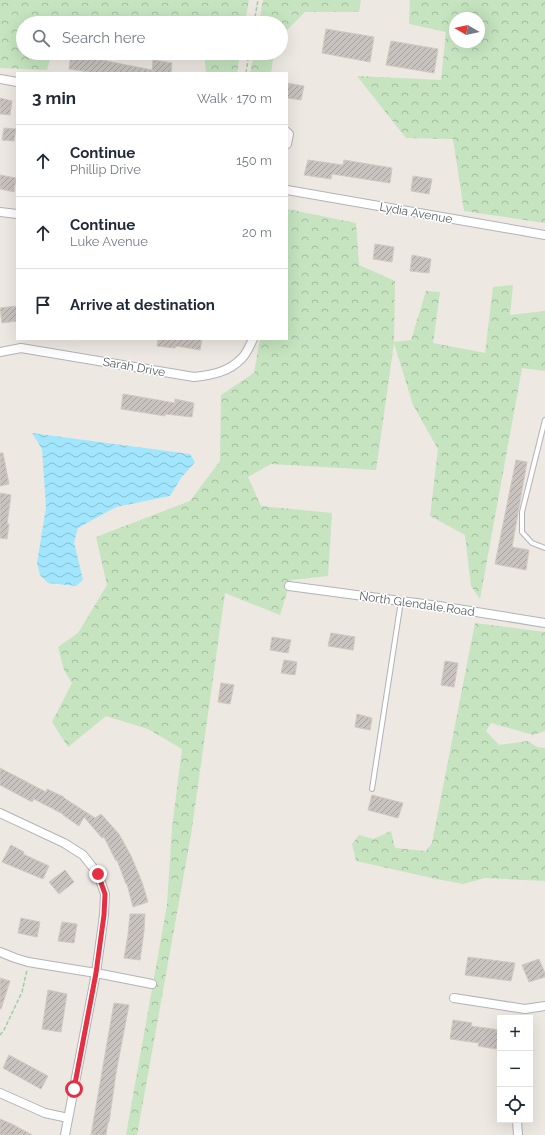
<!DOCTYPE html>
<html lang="en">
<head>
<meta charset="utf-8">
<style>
  :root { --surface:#fff; --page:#f6f6f7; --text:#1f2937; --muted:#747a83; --line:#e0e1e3 }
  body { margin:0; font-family:Raleway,sans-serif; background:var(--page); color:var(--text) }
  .controls { position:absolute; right:12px; bottom:12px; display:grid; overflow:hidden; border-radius:0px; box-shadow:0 4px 16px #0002 }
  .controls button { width:36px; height:36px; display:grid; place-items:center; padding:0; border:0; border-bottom:1px solid var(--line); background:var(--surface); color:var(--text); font:20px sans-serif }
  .compass { position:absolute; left:449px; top:12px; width:36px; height:36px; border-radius:50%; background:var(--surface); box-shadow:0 4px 16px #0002; rotate:279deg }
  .stop { position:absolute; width:12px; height:12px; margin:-9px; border:3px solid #e53043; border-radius:50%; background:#fff }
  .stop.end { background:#e53043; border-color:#fff; box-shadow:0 1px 4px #0008 }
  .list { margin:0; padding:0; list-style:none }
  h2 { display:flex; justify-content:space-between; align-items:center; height:52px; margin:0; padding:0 16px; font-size:17px }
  h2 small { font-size:13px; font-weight:400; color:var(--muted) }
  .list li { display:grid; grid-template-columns:26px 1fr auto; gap:12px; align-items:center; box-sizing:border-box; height:72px; padding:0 16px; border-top:1px solid var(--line) }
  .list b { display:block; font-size:15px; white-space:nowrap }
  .list p { margin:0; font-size:13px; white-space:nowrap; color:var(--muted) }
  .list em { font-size:13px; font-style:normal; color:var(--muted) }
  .icon { flex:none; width:22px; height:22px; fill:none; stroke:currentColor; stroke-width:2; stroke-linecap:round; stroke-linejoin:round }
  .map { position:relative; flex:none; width:545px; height:1135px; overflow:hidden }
  .search { position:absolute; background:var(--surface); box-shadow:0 4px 16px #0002; left:16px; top:16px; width:272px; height:44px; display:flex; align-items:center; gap:10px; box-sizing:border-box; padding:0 14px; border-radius:22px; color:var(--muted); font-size:15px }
  .panel { position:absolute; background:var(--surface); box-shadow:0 4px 16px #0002; left:16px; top:72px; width:272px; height:268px; border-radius:0px }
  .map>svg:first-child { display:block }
  .forest { fill:url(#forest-crowns); fill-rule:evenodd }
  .water { fill:url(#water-waves) }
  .building { fill:url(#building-hatch); stroke:#d1c9c1 }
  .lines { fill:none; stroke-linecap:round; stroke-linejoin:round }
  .lane-casing { stroke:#b0b4b7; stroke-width:6 }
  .street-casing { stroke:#b0b4b7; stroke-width:10 }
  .path { stroke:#9ecfa2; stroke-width:1.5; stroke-dasharray:4 2; stroke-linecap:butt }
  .lane { stroke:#fff; stroke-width:4 }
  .street { stroke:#fff; stroke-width:8 }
  .route { stroke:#e53043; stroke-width:5 }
  .labels { text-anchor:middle; stroke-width:3; stroke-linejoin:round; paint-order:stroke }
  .street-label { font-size:12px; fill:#5a5f63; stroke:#fff }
</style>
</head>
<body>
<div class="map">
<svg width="545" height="1135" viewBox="0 0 545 1135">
  <defs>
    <pattern id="forest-crowns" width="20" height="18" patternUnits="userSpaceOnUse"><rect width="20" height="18" fill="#c5e4bf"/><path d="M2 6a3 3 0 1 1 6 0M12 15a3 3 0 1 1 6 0" fill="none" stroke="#a3bc9f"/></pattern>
    <pattern id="water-waves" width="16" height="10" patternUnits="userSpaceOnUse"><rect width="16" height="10" fill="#a2e6fd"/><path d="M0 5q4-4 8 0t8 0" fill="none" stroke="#87bed0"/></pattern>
    <pattern id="building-hatch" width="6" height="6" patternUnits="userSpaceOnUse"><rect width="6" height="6" fill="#c8c3be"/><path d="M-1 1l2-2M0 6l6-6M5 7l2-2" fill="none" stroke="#a5a29e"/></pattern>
  </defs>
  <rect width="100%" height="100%" fill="#ede8e2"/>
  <path class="forest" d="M0 0H249L245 23H23V53H52L47 70 0 68Z
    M263 0H361L359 12H305L281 36V23H259Z
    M410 0H545V223L464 211 453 139 406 138 357 76 441 80 446 32 409 24ZM455 18H479V42H455Z
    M204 53H240L237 73H206Z
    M254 53H274L271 73H250Z
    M287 209 356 223 359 265 395 281 394 342 411 340 426 291 440 292 433 343 485 353 493 287 513 285 510 315 545 311V371L522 368 480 599 471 586 465 535 430 516 438 449 413 405 394 343 376 470 271 464 248 477 261 506 332 513 328 576 291 580 280 615 225 593 191 835 137 1135H126L167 905 172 828 182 749 148 729 106 716 68 747 52 722 72 683 64 670 58 647 78 633 107 585 96 537 190 501 220 461 221 395 254 373 260 339H287Z
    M475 623 545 632V731L533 735 491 723 486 731 499 745 528 741 537 747 545 748V881L485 878 463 884 432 878 356 861 352 844 359 835 373 839 391 831 395 848 426 851 432 843Z"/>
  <path class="water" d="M32 433 190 454 195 462 181 478 170 496 116 507 78 528 74 542 83 580 76 586 48 583 40 575 37 563 46 507 42 449Z"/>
  <path class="building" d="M326 29 374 37 370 62 322 53Z
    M391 41 438 49 434 73 386 65Z
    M71 54 152 70 151 73H95L69 69Z
    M153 60 172 63 171 73H152Z
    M287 83 304 86 301 100 287 98Z
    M0 98 12 101 10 115 0 114Z
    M4 128 16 129 14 141 2 140Z
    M308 160 343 165 344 160 392 168 390 183 332 174 331 179 304 175Z
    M0 175 16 178 14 192 0 189Z
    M413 176 432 179 429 194 411 191Z
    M375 244 394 247 392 262 373 259Z
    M412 255 431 259 429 273 410 271Z
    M17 306V321L2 323 0 308Z
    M158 339H202L200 350 176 346 175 348 157 346Z
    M123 394 175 403V399L194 403 192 417 165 414V416L121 409Z
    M0 453H3L9 484 0 486Z
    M516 460 527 462 512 547 529 550 526 570 495 564Z
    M0 493 11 495 7 524H9L7 539 0 538Z
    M331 633 355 637 353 650 328 646Z
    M272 637 291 640 288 653 270 650Z
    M284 660 297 662 295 675 281 673Z
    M445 661 458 663 454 687 441 685Z
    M221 683 234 685 230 704 218 702Z
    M357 714 372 718 370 730 355 727Z
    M0 768 46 792 47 789 64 797V798L95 818 101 814 119 834 131 856 142 882 148 902 133 907 127 884H126L117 860 116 861 104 837 102 838 84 817 79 826 63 815V814L34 799 32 802 0 785Z
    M372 795 403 803 398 818 368 810Z
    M11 845 24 852 23 854 49 866 43 879 2 862Z
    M65 870 74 882 59 894 49 882Z
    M130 914H145L144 931 140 960 124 958 128 935Z
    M21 918 40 922 37 937 18 933Z
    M62 922 77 924 74 943 58 941Z
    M468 957 515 963 511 981 465 975Z
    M539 959 545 973V977L529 982 522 965Z
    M0 978 10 981 1 1009H0Z
    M48 990 67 994 61 1032 42 1029Z
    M114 1003 129 1005 116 1073 109 1122H108L106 1135H91Z
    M453 1020 472 1023 471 1026 500 1030 496 1049 478 1046 479 1043 450 1039Z
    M9 1055 48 1076 41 1089 3 1068Z
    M0 1119 12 1124 32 1135H0Z"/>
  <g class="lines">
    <g class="lane-casing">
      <path id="lane" d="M545 420 522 512V532L532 543 545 548
        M372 789 401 601"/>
    </g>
    <g class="street-casing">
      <path id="street" d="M0 79 17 82
        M287 132 289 134 287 144
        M287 190 545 235
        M0 212 17 214
        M0 352 21 348 194 377C212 375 229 372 242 358 247 353 250 345 253 339
        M289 586 401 601 439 606 545 623
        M0 813 64 843 83 855 98 874 105 894 104 915 96 973 65 1135
        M0 952 15 958 28 962 96 973 152 984
        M454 998 525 1009 545 1006
        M0 1093 45 1113 68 1118
        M517 1120 518 1135"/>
    </g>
    <path class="path" d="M254 23 258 0
      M246 73 249 53
      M0 1035 4 1030 22 992 27 970"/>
    <use href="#lane" class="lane"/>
    <use href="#street" class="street"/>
  </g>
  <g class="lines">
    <path class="route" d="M74 1089 96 973 104 915 105 894 98 874"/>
  </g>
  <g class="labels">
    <g class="street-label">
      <text transform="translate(416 213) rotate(10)" y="4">Lydia Avenue</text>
      <text transform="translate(134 367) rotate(10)" y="4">Sarah Drive</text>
      <text transform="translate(417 604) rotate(8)" y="4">North Glendale Road</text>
    </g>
  </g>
</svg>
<div class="controls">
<button>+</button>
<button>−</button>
<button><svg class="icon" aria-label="locate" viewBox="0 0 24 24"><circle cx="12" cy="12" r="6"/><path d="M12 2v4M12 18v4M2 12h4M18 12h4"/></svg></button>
</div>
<svg class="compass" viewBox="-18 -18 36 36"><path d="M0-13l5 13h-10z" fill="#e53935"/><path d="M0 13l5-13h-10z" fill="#747a83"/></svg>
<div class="stop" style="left:74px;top:1089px"></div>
<div class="stop end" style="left:98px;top:874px"></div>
<div class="search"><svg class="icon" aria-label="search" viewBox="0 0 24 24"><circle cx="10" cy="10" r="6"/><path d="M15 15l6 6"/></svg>Search here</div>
<section class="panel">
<h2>3 min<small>Walk · 170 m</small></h2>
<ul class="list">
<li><svg class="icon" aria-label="ahead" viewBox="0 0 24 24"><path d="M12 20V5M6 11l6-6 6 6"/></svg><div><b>Continue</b><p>Phillip Drive</p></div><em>150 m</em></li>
<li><svg class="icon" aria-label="ahead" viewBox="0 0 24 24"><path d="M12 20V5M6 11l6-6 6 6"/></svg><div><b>Continue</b><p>Luke Avenue</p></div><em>20 m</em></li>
<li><svg class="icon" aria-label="arrive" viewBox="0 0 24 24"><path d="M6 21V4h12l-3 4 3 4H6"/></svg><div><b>Arrive at destination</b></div></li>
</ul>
</section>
</div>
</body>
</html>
